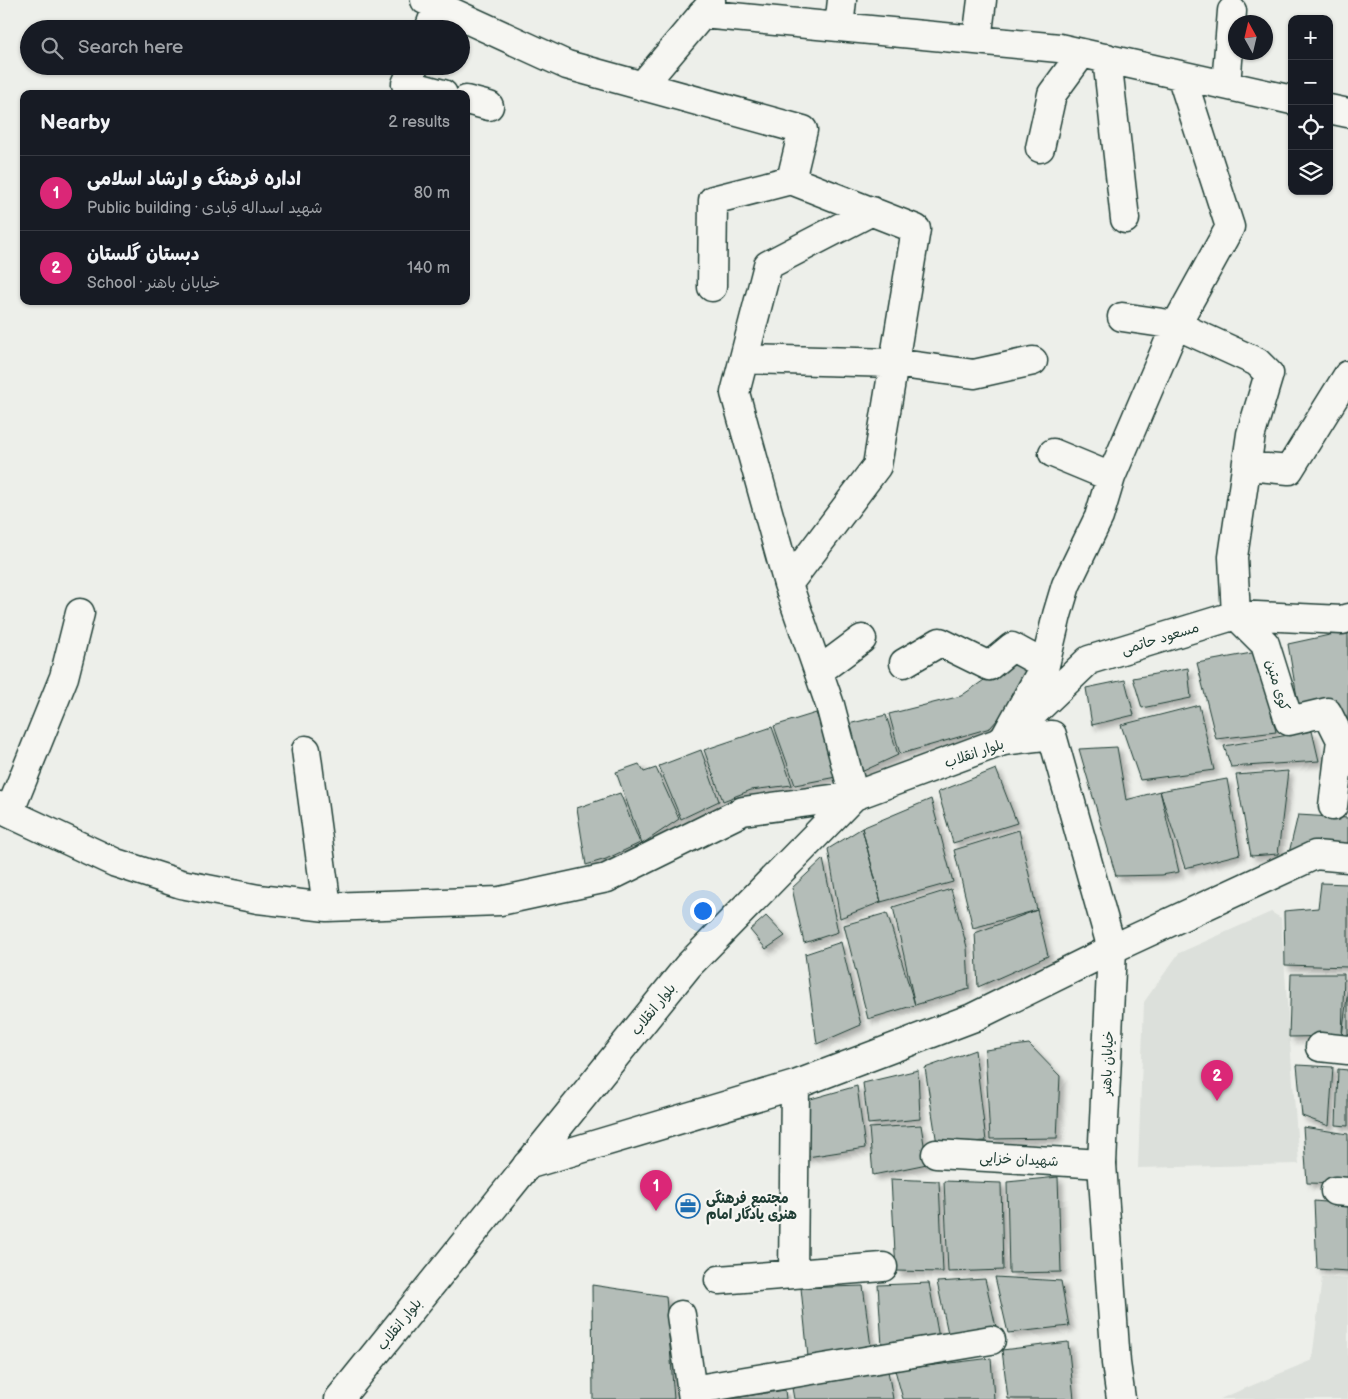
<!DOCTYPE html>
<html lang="en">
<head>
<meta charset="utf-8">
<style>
  :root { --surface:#171b24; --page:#242831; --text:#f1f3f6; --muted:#9ea1a6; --line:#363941; --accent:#db2777 }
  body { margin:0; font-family:"Balsamiq Sans","Playpen Sans Arabic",sans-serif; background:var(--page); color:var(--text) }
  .controls { position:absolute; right:15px; top:15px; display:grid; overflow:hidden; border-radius:10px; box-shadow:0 1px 4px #0004 }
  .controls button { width:45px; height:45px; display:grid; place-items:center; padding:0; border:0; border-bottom:1px solid var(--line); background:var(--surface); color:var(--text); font:25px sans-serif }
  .compass { position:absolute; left:1228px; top:15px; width:45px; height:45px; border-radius:50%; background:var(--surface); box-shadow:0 1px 4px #0004; rotate:352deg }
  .you { position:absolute; left:702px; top:910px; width:18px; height:18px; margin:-12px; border:4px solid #fff; border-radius:50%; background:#1a73e8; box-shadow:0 0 0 8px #1a73e833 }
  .badge { display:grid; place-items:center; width:32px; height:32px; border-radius:50%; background:var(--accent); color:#fff; font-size:16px; font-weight:700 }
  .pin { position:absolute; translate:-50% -41px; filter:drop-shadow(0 1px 2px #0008) }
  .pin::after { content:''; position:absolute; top:26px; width:18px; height:15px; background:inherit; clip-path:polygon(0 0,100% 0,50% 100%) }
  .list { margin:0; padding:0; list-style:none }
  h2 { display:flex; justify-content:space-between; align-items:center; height:65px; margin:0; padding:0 20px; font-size:21px }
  h2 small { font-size:16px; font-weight:400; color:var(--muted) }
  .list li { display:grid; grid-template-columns:32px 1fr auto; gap:15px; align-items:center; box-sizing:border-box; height:75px; padding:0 20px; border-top:1px solid var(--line) }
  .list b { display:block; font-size:19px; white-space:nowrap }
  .list p { margin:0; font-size:16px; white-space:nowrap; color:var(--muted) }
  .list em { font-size:16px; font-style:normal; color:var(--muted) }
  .icon { flex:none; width:28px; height:28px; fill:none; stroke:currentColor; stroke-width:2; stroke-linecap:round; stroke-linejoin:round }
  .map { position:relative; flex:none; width:1348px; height:1399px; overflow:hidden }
  .search { position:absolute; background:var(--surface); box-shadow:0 1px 4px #0004; left:20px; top:20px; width:450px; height:55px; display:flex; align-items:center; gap:12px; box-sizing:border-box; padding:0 18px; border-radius:28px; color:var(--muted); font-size:19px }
  .panel { position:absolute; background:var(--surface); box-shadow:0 1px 4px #0004; left:20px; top:90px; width:450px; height:215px; border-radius:10px }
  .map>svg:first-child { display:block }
  .built { fill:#dce0db }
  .building { fill:#b4bdb8; stroke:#1f3d34; filter:url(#shadow) }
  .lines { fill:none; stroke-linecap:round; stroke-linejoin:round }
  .minor-casing { stroke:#1f3d34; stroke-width:31 }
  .tertiary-casing { stroke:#1f3d34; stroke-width:31 }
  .minor { stroke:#f6f6f2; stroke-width:28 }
  .tertiary { stroke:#f6f6f2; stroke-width:28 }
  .labels { text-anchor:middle; stroke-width:4.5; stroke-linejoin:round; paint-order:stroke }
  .street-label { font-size:14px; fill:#1f3d34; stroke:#f6f6f2 }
  .poi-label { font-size:14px; font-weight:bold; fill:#1f3d34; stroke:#f6f6f2; text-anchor:start }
</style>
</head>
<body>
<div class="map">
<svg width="1348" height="1399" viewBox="0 0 1348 1399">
  <defs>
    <filter id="shadow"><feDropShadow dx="4.5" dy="4.5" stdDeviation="2.5" flood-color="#0004"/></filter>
  </defs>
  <rect width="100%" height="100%" fill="#edefea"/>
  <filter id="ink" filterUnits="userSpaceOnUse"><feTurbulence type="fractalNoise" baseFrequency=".02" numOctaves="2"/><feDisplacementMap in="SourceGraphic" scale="10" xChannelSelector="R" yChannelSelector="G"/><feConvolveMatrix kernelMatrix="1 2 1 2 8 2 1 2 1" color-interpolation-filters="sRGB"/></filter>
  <g filter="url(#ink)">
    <path class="built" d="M1271 912 1281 918 1299 1164 1138 1168 1144 1002 1179 953Z
      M1322 1277 1348 1279V1399H1220L1312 1360Z"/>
    <path class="building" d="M1348 631V736L1335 700 1299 709 1288 644Z
      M1257 652 1276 732 1216 739 1197 663Z
      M1013 660 1035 678 990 728 900 754 889 714 961 696Z
      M1188 668 1191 698 1142 708 1133 678Z
      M1125 680 1134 715 1092 725 1086 688Z
      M1199 705 1214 770 1140 780 1121 725Z
      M816 713 841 776 795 785 774 726Z
      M886 715 898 755 859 773 844 725Z
      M772 727 792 785 751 790 723 801 704 750Z
      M1312 731 1319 761 1231 767 1224 746Z
      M1117 747 1126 800 1160 791 1179 872 1162 875 1116 876 1079 749Z
      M701 750 719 801 681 819 659 766Z
      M639 764 644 772 656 768 679 819 642 844 616 772Z
      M996 769 1017 823 953 843 938 792Z
      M1288 771 1278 854 1251 856 1236 775Z
      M1227 779 1240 854 1185 868 1160 791Z
      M620 793 640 843 606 859 586 865 577 808Z
      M931 799 953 882 881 902 862 828Z
      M1298 815 1348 818V848L1288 857Z
      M862 828 881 902 840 918 828 849Z
      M1019 830 1037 910 973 928 954 850Z
      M823 859 838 932 804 943 792 888Z
      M1321 883 1348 884V967L1285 965 1284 911 1318 908Z
      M951 889 967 947 969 989 915 1005 893 907Z
      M1037 910 1048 956 978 987 975 933Z
      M887 913 915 1005 868 1019 844 925Z
      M766 916 785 936 766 949 750 930Z
      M841 942 861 1025 817 1044 805 954Z
      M1291 974H1344L1342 1036 1289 1037Z
      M1348 989V1037L1342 1036Z
      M1029 1044 1060 1076 1057 1138 990 1139 985 1050Z
      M975 1050 986 1141 937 1144 925 1068Z
      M1297 1065 1333 1067 1329 1126 1302 1116Z
      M1338 1069 1348 1070V1126L1336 1125Z
      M918 1070 920 1119 868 1124 863 1083Z
      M857 1086 865 1148 801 1158 807 1100Z
      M921 1125 927 1164 873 1175 869 1128Z
      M1303 1127 1348 1134V1184L1307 1183Z
      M1058 1177 1061 1272 1009 1273 1007 1182Z
      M891 1179 939 1181 943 1272 896 1271Z
      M944 1181 1001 1183 1003 1270 948 1272Z
      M1314 1201 1348 1204V1271L1317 1269Z
      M995 1277 1061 1281 1069 1326 1008 1333Z
      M985 1279 996 1327 949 1338 937 1282Z
      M929 1283 939 1338 882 1346 878 1285Z
      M592 1285 666 1296 674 1399H593Z
      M863 1286 871 1347 808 1357 801 1288Z
      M1068 1342 1074 1399H1008L1002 1350Z
      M991 1358 994 1399H903L895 1370Z
      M888 1371 893 1399H794L792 1388Z
      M785 1390 786 1399H727Z"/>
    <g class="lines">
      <g class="minor-casing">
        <path id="minor" d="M425 0 567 65 803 130 791 180 916 229 877 466 788 584 735 393 768 265 872 211
          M702 14 1059 48 1292 100
          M839 27 842 0
          M429 29 440 0
          M977 40 982 0
          M1107 58 1125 219
          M414 66 406 84 443 94
          M1226 85 1232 11
          M642 86 711 4V0
          M466 100 489 106
          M1329 109 1348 113
          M1040 148 1052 94 1082 53
          M712 287 713 200 791 180
          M1122 317 1176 325 1257 362 1269 374 1251 434 1233 557 1236 615 1265 644 1289 721 1327 712 1341 740 1333 806
          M744 359 894 363 974 374 1033 361
          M1053 453 1111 477
          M1247 466 1289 470 1348 375
          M904 663 940 642 989 666 1012 647 1045 665
          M819 671 862 639
          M1023 723 1089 660 1236 615 1342 620 1348 618
          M1003 741 1045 665 1057 615 1066 585 1099 517 1111 477 1176 325 1230 227 1181 75
          M306 750 327 907
          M0 806 9 813 116 863 181 884 258 899 327 907 500 901 607 878 743 811 854 796 830 705 788 584
          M9 813 64 677 80 613
          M1320 1047 1348 1050
          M936 1154 1102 1164
          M527 1165 795 1085 972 1018 1112 949 1315 855 1348 858
          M1335 1191 1348 1192
          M793 1274 795 1085
          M719 1280 883 1267
          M681 1315 693 1399
          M692 1390 991 1340"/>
      </g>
      <g class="tertiary-casing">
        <path id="tertiary" d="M339 1399 688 966 854 796 1003 741 1052 735 1112 949 1102 1164 1116 1363 1121 1399"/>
      </g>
      <use href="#minor" class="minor"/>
      <use href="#tertiary" class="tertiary"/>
    </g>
  </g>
  <defs>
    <g id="office-ring" transform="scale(1.25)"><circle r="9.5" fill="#f6f6f2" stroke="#1f6fb2" stroke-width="1.5"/><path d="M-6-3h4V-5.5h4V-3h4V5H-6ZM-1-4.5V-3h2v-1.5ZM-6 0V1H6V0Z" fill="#1f6fb2"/></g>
  </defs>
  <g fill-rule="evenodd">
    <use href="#office-ring" x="688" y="1206"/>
  </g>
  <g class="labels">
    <g class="street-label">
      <text transform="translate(1160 638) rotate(-17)" y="5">مسعود حاتمی</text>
      <text transform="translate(1278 685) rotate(73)" y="5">کوی متین</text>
      <text transform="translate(974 753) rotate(-19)" y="5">بلوار انقلاب</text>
      <text transform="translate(653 1009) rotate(-51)" y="5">بلوار انقلاب</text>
      <text transform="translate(1107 1063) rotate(-88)" y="5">خیابان باهنر</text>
      <text transform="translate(1019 1159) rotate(3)" y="5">شهیدان خزایی</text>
      <text transform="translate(399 1324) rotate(-51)" y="5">بلوار انقلاب</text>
    </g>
    <g class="poi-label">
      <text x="706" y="1203">مجتمع فرهنگی<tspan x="706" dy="16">هنری یادگار امام</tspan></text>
    </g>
  </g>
</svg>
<div class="controls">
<button>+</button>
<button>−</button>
<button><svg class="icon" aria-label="locate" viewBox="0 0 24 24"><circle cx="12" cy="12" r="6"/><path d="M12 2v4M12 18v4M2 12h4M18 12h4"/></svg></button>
<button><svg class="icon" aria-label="layers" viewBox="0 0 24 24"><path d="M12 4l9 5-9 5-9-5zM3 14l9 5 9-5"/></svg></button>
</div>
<svg class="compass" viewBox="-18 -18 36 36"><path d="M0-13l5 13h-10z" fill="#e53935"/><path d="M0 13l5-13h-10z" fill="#9ea1a6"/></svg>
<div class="you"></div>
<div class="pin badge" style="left:656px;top:1211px">1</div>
<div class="pin badge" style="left:1217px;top:1101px">2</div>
<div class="search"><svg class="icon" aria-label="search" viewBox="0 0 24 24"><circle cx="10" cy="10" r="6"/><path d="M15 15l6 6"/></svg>Search here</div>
<section class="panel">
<h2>Nearby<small>2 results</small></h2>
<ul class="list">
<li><span class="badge">1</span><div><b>اداره فرهنگ و ارشاد اسلامی</b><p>Public building · شهید اسداله قبادی</p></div><em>80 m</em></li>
<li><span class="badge">2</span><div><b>دبستان گلستان</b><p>School · خیابان باهنر</p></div><em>140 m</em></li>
</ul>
</section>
</div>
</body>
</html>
